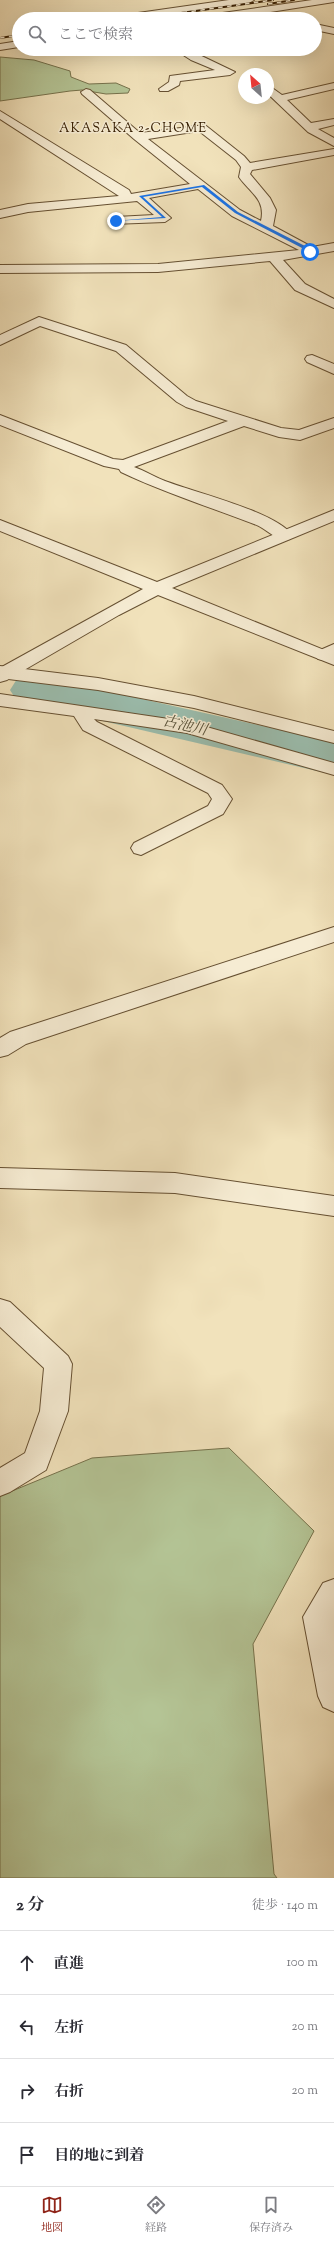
<!DOCTYPE html>
<html lang="ja">
<head>
<meta charset="utf-8">
<style>
  :root { --surface:#fff; --page:#f7f7f7; --text:#2b2b33; --muted:#7c7c81; --line:#e1e1e2; --accent:#8f2418 }
  body { margin:0; font-family:"Sorts Mill Goudy","Noto Serif JP",serif; background:var(--page); color:var(--text) }
  .compass { position:absolute; left:238px; top:68px; width:36px; height:36px; border-radius:50%; background:var(--surface); box-shadow:0 4px 16px #0002; rotate:333deg }
  .stop { position:absolute; width:12px; height:12px; margin:-9px; border:3px solid #1a73e8; border-radius:50%; background:#fff }
  .stop.end { background:#1a73e8; border-color:#fff; box-shadow:0 1px 4px #0008 }
  .list { margin:0; padding:0; list-style:none }
  h2 { display:flex; justify-content:space-between; align-items:center; height:52px; margin:0; padding:0 16px; font-size:17px }
  h2 small { font-size:13px; font-weight:400; color:var(--muted) }
  .list li { display:grid; grid-template-columns:26px 1fr auto; gap:12px; align-items:center; box-sizing:border-box; height:64px; padding:0 16px; border-top:1px solid var(--line) }
  .list b { display:block; font-size:15px; white-space:nowrap }
  .list em { font-size:13px; font-style:normal; color:var(--muted) }
  .icon { flex:none; width:22px; height:22px; fill:none; stroke:currentColor; stroke-width:2; stroke-linecap:round; stroke-linejoin:round }
  .map { position:relative; flex:none; width:334px; height:1878px; overflow:hidden }
  .search { position:absolute; background:var(--surface); box-shadow:0 4px 16px #0002; left:12px; right:12px; top:12px; height:44px; display:flex; align-items:center; gap:10px; box-sizing:border-box; padding:0 14px; border-radius:22px; color:var(--muted); font-size:15px }
  .sheet { height:308px; background:var(--surface) }
  nav { display:flex; justify-content:space-around; align-items:center; box-sizing:border-box; height:56px; border-top:1px solid var(--line); background:var(--surface); font-size:11px; color:var(--muted) }
  nav a { display:grid; justify-items:center; gap:2px }
  nav .on { color:var(--accent) }
  .map>svg:first-child { display:block }
  .green { fill:#b4c495; stroke:#76724c }
  .lines { fill:none; stroke-linecap:round; stroke-linejoin:round }
  .river { fill:#9bbeaf; fill-rule:evenodd }
  .minor-casing { stroke:#665032; stroke-width:2 }
  .tertiary-casing { stroke:#665032; stroke-width:2 }
  .minor { fill:#f6ecd3; fill-rule:evenodd }
  .tertiary { fill:#f6ecd3; fill-rule:evenodd }
  .rail-casing { stroke:#382004; stroke-width:2 }
  .rail { stroke:#f6ecd3; stroke-width:1.5; stroke-dasharray:4.5; stroke-linecap:butt }
  .route { fill:#1a73e8 }
  .labels { text-anchor:middle; stroke-width:3; stroke-linejoin:round; paint-order:stroke }
  .far-neighbourhood-label { font-size:13px; letter-spacing:1px; fill:#382004; stroke:#f6ecd3 }
  .water-label { font-size:15px; font-style:italic; fill:#564f37; stroke:#f6ecd3 }
</style>
</head>
<body>
<div class="map">
<svg width="334" height="1878" viewBox="0 0 334 1878">
  <rect width="100%" height="100%" fill="#f1e2bb"/>
  <filter id="stains"><feTurbulence type="fractalNoise" baseFrequency=".005" numOctaves="4"/><feColorMatrix values="0 0 0 0 .2 0 0 0 0 .09 0 0 0 0 .02 0 0 0 .5 -.17"/></filter>
  <radialGradient id="worn" r=".72"><stop offset=".6" stop-color="#630" stop-opacity="0"/><stop offset="1" stop-color="#630" stop-opacity=".3"/></radialGradient>
  <path class="green" d="M0 57 34 60 70 71 71 77 89 84 116 83 130 89 128 93 106 94 82 90 70 91 0 101Z
    M229 1448 314 1531 253 1644 274 1874 277 1878H0V1496L92 1458Z"/>
  <g class="lines">
    <path class="river" d="M35 675 334 742V775L17 701 10 690 17 679Z"/>
    <g class="minor-casing">
      <path id="minor" d="M229 0H254L249 3 137 19H112L117 16Z
        M312 0H334V2L264 13 259 10 264 7Z
        M315 24 334 28V34L315 30Z
        M19 41V47L0 50V44Z
        M174 49H187L235 72 230 75 180 81 179 85 168 91H160L159 89 169 82 170 76 215 70 191 60Z
        M334 83V89L287 100 311 123 334 119V125L318 129 334 138V146L308 132 268 94V85L282 95Z
        M86 89 90 90 140 133 205 125 244 156 250 163 334 149V155L252 170 250 174 270 198 276 210 273 226 312 247 334 243V251L283 260 305 284 334 299V308L295 290 270 261 158 272 0 273V265L158 264 299 250 232 216 198 189 149 198 171 218 165 222 112 224 110 221 112 218 116 217 154 215 137 201 28 212 0 218V210L28 204 119 196 0 119V111L129 190 131 194 190 184 134 139 82 94 81 92ZM199 131 236 160 241 167 239 177C250 193 266 199 261 221L240 210 148 139Z
        M39 317 126 345 187 396 196 401 281 428 299 430 334 418V428L300 440 279 437 244 426 134 467C145 471 155 477 165 481 194 492 276 512 292 535L290 539C275 542 267 528 254 524 210 507 165 493 121 472L119 469 104 466 0 425V415L113 459 123 460 228 421 186 407 177 402 116 351 40 326 0 345V335Z
        M312 355 334 364V374L307 362 305 359 307 356Z
        M334 644V657L324 660 318 659 315 655 318 651Z
        M0 666 98 678 194 696 334 731V743L194 708 98 690 0 678Z
        M0 694 189 722 334 763V775L187 733 94 719 97 722 222 785 232 799 223 814 141 855 134 853 131 848 134 843 208 806 212 799 208 793 83 730 74 716 0 706Z
        M334 927V942L26 1044 8 1055 0 1057V1038L10 1032Z
        M0 1168 175 1173 334 1196V1216L175 1193 0 1188Z
        M0 1299 10 1302 68 1356 72 1364 68 1411 46 1470 10 1492 0 1496V1468L25 1453 40 1411 44 1368 0 1327Z
        M334 1579V1712L323 1707 318 1696 303 1617 323 1583Z"/>
    </g>
    <g class="tertiary-casing">
      <path id="tertiary" d="M264 7 269 10 267 12 222 19H196L201 16Z
        M334 510V521L172 588 334 654V665L158 595 119 615 7 680 0 682V668L143 589 0 531V520L157 582Z"/>
    </g>
    <use href="#minor" class="minor"/>
    <use href="#tertiary" class="tertiary"/>
    <g class="rail-casing">
      <path id="rail" d="M268 4 294 0
        M138 19 273 0
        M0 38 19 35"/>
    </g>
    <use href="#rail" class="rail"/>
  </g>
  <path class="route" d="M204 185 238 212 305 246 312 252 308 253 302 248 235 213 202 187 143 197 166 218 114 221 162 217 139 196Z"/>
  <g class="labels">
    <g class="far-neighbourhood-label">
      <text x="133" y="132">AKASAKA 2-CHOME</text>
    </g>
    <g class="water-label">
      <text transform="translate(185 725) rotate(13)" y="5">古池川</text>
    </g>
  </g>
  <rect width="100%" height="100%" filter="url(#stains)"/>
  <rect width="100%" height="100%" fill="url(#worn)"/>
</svg>
<svg class="compass" viewBox="-18 -18 36 36"><path d="M0-13l5 13h-10z" fill="#e53935"/><path d="M0 13l5-13h-10z" fill="#7c7c81"/></svg>
<div class="stop" style="left:310px;top:252px"></div>
<div class="stop end" style="left:116px;top:221px"></div>
<div class="search"><svg class="icon" aria-label="search" viewBox="0 0 24 24"><circle cx="10" cy="10" r="6"/><path d="M15 15l6 6"/></svg>ここで検索</div>
</div>
<section class="sheet">
<h2>2 分<small>徒歩 · 140 m</small></h2>
<ul class="list">
<li><svg class="icon" aria-label="ahead" viewBox="0 0 24 24"><path d="M12 20V5M6 11l6-6 6 6"/></svg><div><b>直進</b></div><em>100 m</em></li>
<li><svg class="icon" aria-label="left" viewBox="0 0 24 24"><path d="M17 20v-9H6M10 6l-5 5 5 5"/></svg><div><b>左折</b></div><em>20 m</em></li>
<li><svg class="icon" aria-label="right" viewBox="0 0 24 24"><path d="M7 20v-9h11M14 6l5 5-5 5"/></svg><div><b>右折</b></div><em>20 m</em></li>
<li><svg class="icon" aria-label="arrive" viewBox="0 0 24 24"><path d="M6 21V4h12l-3 4 3 4H6"/></svg><div><b>目的地に到着</b></div></li>
</ul>
</section>
<nav>
<a class="on"><svg class="icon" aria-label="map" viewBox="0 0 24 24"><path d="M3 6l6-2 6 2 6-2v14l-6 2-6-2-6 2zM9 4v14M15 6v14"/></svg>地図</a>
<a><svg class="icon" aria-label="directions" viewBox="0 0 24 24"><path d="M12 3l9 9-9 9-9-9zM9 14v-3h6M13 9l2 2-2 2"/></svg>経路</a>
<a><svg class="icon" aria-label="saved" viewBox="0 0 24 24"><path d="M7 4h10v16l-5-4-5 4z"/></svg>保存済み</a>
</nav>
</body>
</html>
